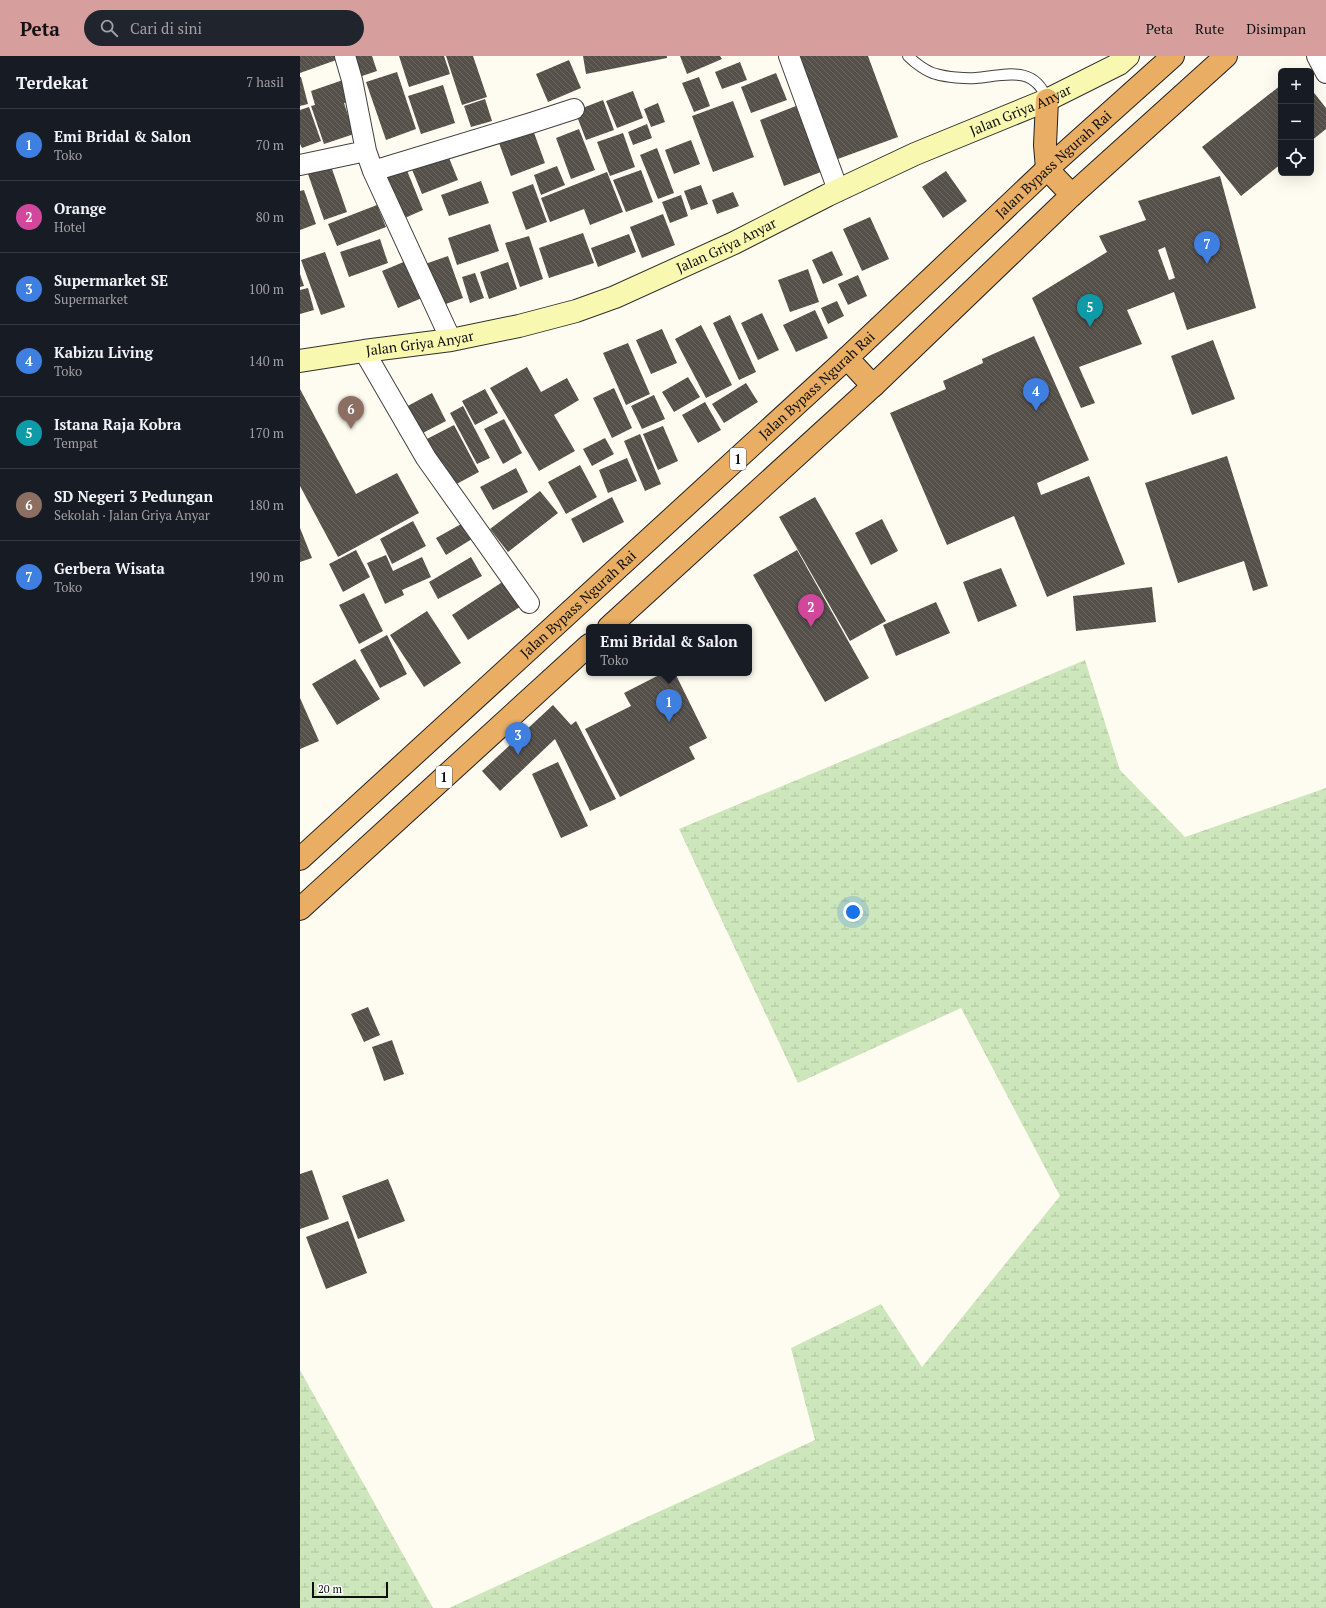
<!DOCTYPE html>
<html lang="id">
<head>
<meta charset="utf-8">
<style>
  :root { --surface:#171b24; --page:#20242c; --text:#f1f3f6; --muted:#9ea1a6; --line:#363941; --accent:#d69e9d }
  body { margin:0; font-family:"PT Serif",serif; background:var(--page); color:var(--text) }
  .controls { position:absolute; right:12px; top:12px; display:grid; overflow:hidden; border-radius:6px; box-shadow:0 4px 16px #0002 }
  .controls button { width:36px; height:36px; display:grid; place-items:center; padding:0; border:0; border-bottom:1px solid var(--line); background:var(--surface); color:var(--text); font:20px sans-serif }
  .scale { position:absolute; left:12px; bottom:10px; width:76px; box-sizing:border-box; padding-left:4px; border:2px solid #0e0e0e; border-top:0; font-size:11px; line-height:14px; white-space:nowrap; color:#0e0e0e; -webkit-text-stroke:3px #fff; paint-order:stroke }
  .you { position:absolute; left:553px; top:856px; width:14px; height:14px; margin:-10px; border:3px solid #fff; border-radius:50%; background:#1a73e8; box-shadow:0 0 0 6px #1a73e833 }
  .badge { display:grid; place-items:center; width:26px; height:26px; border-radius:50%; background:var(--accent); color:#fff; font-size:13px; font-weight:700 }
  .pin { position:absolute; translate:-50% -33px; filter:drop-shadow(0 1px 2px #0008) }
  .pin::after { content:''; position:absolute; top:21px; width:14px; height:12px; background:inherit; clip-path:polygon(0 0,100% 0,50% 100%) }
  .popup { position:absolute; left:286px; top:568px; width:166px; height:52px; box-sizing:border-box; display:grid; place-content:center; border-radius:6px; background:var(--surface); filter:drop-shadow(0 1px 3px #0005); font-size:13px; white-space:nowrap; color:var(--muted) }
  .popup b { font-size:15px; color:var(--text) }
  .popup::after { content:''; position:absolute; left:50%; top:100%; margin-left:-8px; border:8px solid transparent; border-top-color:var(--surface) }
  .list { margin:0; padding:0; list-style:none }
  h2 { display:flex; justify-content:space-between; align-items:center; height:52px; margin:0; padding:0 16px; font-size:17px }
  h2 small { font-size:13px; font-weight:400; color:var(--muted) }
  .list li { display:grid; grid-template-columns:26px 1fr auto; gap:12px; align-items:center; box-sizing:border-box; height:72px; padding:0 16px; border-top:1px solid var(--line) }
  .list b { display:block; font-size:15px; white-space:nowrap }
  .list p { margin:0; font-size:13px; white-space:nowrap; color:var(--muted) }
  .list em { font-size:13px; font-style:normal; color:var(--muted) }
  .icon { flex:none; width:22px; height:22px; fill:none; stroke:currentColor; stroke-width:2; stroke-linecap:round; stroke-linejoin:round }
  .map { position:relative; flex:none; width:1026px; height:1552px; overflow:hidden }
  header { display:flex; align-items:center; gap:24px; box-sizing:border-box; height:56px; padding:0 20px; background:var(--accent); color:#111 }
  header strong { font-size:19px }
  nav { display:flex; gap:22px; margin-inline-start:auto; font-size:14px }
  .search { width:280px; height:36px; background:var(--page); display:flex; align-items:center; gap:10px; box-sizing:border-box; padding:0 14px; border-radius:22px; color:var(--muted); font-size:15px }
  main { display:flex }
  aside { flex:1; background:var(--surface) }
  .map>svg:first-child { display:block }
  .wetland { fill:url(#wetland-marsh) }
  .building { fill:url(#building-back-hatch); fill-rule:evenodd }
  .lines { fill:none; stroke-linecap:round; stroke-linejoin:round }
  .lane-casing { stroke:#414141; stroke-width:12 }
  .street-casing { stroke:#414141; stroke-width:22 }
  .secondary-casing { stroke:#303030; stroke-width:24 }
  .highway-casing { stroke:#1f1f1f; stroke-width:24 }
  .lane { stroke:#fff; stroke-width:10 }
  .street { stroke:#fff; stroke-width:20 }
  .secondary { stroke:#f9f8b0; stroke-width:22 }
  .highway { stroke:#e9ad63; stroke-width:22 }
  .labels { text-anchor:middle; stroke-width:4; stroke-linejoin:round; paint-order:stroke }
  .shield { fill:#fff; stroke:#565656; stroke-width:1 }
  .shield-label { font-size:13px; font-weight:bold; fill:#0e0e0e }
  .street-label { font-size:14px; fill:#0e0e0e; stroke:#fff }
</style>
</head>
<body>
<header>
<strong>Peta</strong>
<div class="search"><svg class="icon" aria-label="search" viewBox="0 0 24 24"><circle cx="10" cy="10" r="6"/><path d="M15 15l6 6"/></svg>Cari di sini</div>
<nav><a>Peta</a><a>Rute</a><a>Disimpan</a></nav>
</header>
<main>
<aside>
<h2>Terdekat<small>7 hasil</small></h2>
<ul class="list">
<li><span class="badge" style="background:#3f7fe0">1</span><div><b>Emi Bridal &amp; Salon</b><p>Toko</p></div><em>70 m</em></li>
<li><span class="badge" style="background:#d1479c">2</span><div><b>Orange</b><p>Hotel</p></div><em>80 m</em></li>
<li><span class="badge" style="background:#3f7fe0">3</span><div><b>Supermarket SE</b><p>Supermarket</p></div><em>100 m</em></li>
<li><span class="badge" style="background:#3f7fe0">4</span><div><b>Kabizu Living</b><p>Toko</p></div><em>140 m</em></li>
<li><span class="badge" style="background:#0f9aa8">5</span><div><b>Istana Raja Kobra</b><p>Tempat</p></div><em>170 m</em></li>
<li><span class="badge" style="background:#8d6e63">6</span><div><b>SD Negeri 3 Pedungan</b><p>Sekolah · Jalan Griya Anyar</p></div><em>180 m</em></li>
<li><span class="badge" style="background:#3f7fe0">7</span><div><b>Gerbera Wisata</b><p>Toko</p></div><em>190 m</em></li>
</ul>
</aside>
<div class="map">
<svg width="1026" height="1552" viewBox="0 0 1026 1552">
  <defs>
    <pattern id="wetland-marsh" width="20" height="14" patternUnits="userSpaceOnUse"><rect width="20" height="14" fill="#cee6bc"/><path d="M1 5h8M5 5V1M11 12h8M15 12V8" fill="none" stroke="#b0c4a0"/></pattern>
    <pattern id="building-back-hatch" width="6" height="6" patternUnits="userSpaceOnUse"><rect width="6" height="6" fill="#56504b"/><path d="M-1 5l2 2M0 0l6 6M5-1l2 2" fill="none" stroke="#696561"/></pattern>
  </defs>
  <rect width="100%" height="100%" fill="#fefcf0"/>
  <path class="wetland" d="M785 604 820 714 885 781 1026 732V1552H149L515 1384 491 1292 581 1248 622 1311 760 1140 661 952 498 1027 379 773Z
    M0 1314 133 1552H0Z"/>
  <path class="building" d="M0 0H38L39 3 0 17Z
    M52 0H72L77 15 59 21Z
    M99 0H144L150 18 109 31Z
    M146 0H173L187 41 162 49Z
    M283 0H367V2L286 18Z
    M380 0H420L422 3 387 18Z
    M497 0H568L598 81 535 104Z
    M269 4 281 32 248 46 236 18Z
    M440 6 447 24 422 33 415 16Z
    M97 16 116 73 86 84 66 26Z
    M476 17 487 44 451 57 441 31Z
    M0 21H1L8 48 0 50Z
    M399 21 410 50 394 56 382 27Z
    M43 24 50 45 44 47 54 78 24 88 11 50 15 49 11 35Z
    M143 29 155 67 121 78 108 40Z
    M981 29V108L941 140 902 91Z
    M1011 33 1026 52V73L1011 85Z
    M333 35 343 62 317 72 306 45Z
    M185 43 192 65 171 71 164 50Z
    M303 44 314 74 286 84 275 55Z
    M433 45 454 101 413 116 392 60Z
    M358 47 365 66 351 71 344 53Z
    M496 50 521 116 484 130 460 64Z
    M9 51 21 85 2 92 0 88V54Z
    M347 68 352 82 333 89 328 76Z
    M279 73 295 114 271 123 256 82Z
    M233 74 245 107 211 120 199 87Z
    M323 77 335 111 310 120 297 86Z
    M391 84 400 108 374 118 365 94Z
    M357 92 374 137 358 143 340 99Z
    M147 97 158 124 122 138 111 111Z
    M31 110 47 156 24 164 8 118Z
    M257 110 265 129 241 139 234 119Z
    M106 112 123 154 98 165 80 123Z
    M341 114 353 146 326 156 313 124Z
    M646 115 667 145 643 162 622 131Z
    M307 116 323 156 290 169 284 153 250 166 241 142Z
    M920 120 956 252 887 274 874 236 827 254 842 288 779 311 795 347 781 352 732 242 807 196 799 180 846 164 838 145ZM865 191 875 222 869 224 858 194Z
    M181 125 189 147 149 160 141 139Z
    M233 128 247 166 226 174 212 136Z
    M401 129 408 148 391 154 384 135Z
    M4 134 16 168 0 174V135Z
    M433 136 439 150 417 158 412 144Z
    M381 139 388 160 370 167 362 146Z
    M77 149 86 171 37 190 28 168Z
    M363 158 375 189 342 202 330 171Z
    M570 161 589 203 562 215 543 173Z
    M190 168 199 195 157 209 148 182Z
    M283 177 294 207 249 222 239 192Z
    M329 178 336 196 298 211 291 192Z
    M229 180 243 223 220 231 205 187Z
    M80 183 88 207 49 221 40 196Z
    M532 195 543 219 523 228 512 204Z
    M25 196 45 251 21 259 1 204Z
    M148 200 163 242 140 250 125 208Z
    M106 205 122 242 98 252 82 215Z
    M208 206 217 233 189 243 180 216Z
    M508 213 519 246 490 256 478 224Z
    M175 217 184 242 170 247 162 221Z
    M0 218 4 230 0 231Z
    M558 219 567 240 548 249 538 228Z
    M8 232 14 254 0 258V234Z
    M537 245 544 260 528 268 521 252Z
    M515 254 528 282 496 296 483 269Z
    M462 257 479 294 458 304 441 267Z
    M430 259 456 316 439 324 413 267Z
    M401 269 432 329 406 342 375 283Z
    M362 273 377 307 351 318 336 284Z
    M734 280 789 404 737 427 741 439 789 420 825 508 747 541 714 460 647 489 590 357 646 333 643 325 683 307 682 303Z
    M913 284 935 343 892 359 871 300Z
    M328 287 350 338 326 349 303 297Z
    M227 311 241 336 267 322 279 344 254 359 275 395 239 415 190 332Z
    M388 321 400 341 374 356 362 336Z
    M446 327 458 346 424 367 412 348Z
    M314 332 332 372 312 382 293 342Z
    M0 333 56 438 97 417 119 457 38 501 0 430Z
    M185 333 198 357 175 369 162 345Z
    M132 337 146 365 117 380 102 353Z
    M354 339 365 363 342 373 331 350Z
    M405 346 421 374 398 387 382 359Z
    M163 350 190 402 177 408 150 357Z
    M204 363 222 397 203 408 184 373Z
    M154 369 179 416 149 432 123 385Z
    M363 370 378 405 358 414 343 378Z
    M340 378 361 428 345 435 324 385Z
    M305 382 314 398 292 410 283 393Z
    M927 400 968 530 953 535 944 505 878 527 845 427Z
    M327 402 337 425 308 437 299 414Z
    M280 409 297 441 266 458 248 426Z
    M216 412 228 436 193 454 180 431Z
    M240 435 258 457 208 496 190 473Z
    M312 441 324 466 283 487 271 463Z
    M515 441 586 565 550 585 479 461Z
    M582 463 598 495 571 509 555 477Z
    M113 465 126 490 92 508 80 483Z
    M163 467 172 483 146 499 136 482Z
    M0 472 12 502 0 506Z
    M56 494 70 521 43 536 29 508Z
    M497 494 569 622 525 646 453 519Z
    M86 499 93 515 122 501 131 521 102 534 104 539 85 548 67 507Z
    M171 501 182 520 138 543 129 526Z
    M701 512 717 550 678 566 663 526Z
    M207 523 223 549 168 584 152 559Z
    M852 531 856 566 776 575 773 540Z
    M64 537 83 575 59 588 39 549Z
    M636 546 650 577 596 600 583 569Z
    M127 555 161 607 124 631 90 579Z
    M87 579 107 618 80 632 60 594Z
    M55 603 80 643 37 669 12 628Z
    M363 617H375L407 682 389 691 395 703 320 741 285 673 331 650 324 637Z
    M0 642 19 685 0 693Z
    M253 649 271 669 276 665 316 743 290 755 255 683 200 735 182 715Z
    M258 706 288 770 261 782 232 718Z
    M68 951 80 979 64 986 51 958Z
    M92 984 104 1018 84 1025 72 991Z
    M12 1114 29 1163 0 1173V1118Z
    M88 1123 105 1165 58 1183 42 1140Z
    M48 1165 67 1217 26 1233 6 1181Z"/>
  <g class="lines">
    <g class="lane-casing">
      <path id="lane" d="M608 0C615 7 627 16 636 18 646 21 666 23 676 22 706 19 735 9 747 44"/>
    </g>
    <g class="street-casing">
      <path id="street" d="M45 0 52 24 66 95
        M489 0 538 134
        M1017 0 1026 17
        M0 109 66 95 73 115 151 284
        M73 115 231 67 274 53
        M64 295 126 402 229 547"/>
    </g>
    <g class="secondary-casing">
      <g id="secondary">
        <path id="s1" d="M0 305 64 295 151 284 219 270 276 255 315 241 434 187 528 139 615 98 747 44 819 8 828 0"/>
      </g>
    </g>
    <g class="highway-casing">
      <g id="highway">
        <path d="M747 44 745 89 747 113 772 139"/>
        <path d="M547 302 573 330"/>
        <path d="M309 571 573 330 772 139 926 0"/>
        <path id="s2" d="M0 803 547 302 747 113 873 0"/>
        <path d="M0 853 289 589"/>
      </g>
    </g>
    <use href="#lane" class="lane"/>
    <use href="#street" class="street"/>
    <use href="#secondary" class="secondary"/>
    <use href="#highway" class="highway"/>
  </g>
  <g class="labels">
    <g class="shield">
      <rect x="430" y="392" width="16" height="22" rx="3"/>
      <rect x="136" y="710" width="16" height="22" rx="3"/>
    </g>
    <g class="shield-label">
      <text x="438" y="408">1</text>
      <text x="144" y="726">1</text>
    </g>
    <g class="street-label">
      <text dy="5" stroke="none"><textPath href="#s1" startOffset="769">Jalan Griya Anyar</textPath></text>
      <text dy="5" stroke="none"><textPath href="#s2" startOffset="1025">Jalan Bypass Ngurah Rai</textPath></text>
      <text dy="5" stroke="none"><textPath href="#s1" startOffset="445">Jalan Griya Anyar</textPath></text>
      <text dy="5" stroke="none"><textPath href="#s1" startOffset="121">Jalan Griya Anyar</textPath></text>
      <text dy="5" stroke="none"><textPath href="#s2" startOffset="701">Jalan Bypass Ngurah Rai</textPath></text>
      <text dy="5" stroke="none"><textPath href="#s2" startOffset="377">Jalan Bypass Ngurah Rai</textPath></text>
    </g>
  </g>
</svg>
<div class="controls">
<button>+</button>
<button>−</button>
<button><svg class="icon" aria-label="locate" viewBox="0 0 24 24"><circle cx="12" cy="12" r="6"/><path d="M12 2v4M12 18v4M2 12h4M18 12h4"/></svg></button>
</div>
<div class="scale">20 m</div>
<div class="you"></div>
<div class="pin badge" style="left:369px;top:666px;background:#3f7fe0">1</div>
<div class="popup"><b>Emi Bridal &amp; Salon</b>Toko</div>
<div class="pin badge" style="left:511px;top:571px;background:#d1479c">2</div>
<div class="pin badge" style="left:218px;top:699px;background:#3f7fe0">3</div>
<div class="pin badge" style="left:736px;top:355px;background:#3f7fe0">4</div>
<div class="pin badge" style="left:790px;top:271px;background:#0f9aa8">5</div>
<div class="pin badge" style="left:51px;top:373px;background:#8d6e63">6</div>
<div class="pin badge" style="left:907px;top:208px;background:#3f7fe0">7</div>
</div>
</main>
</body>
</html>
